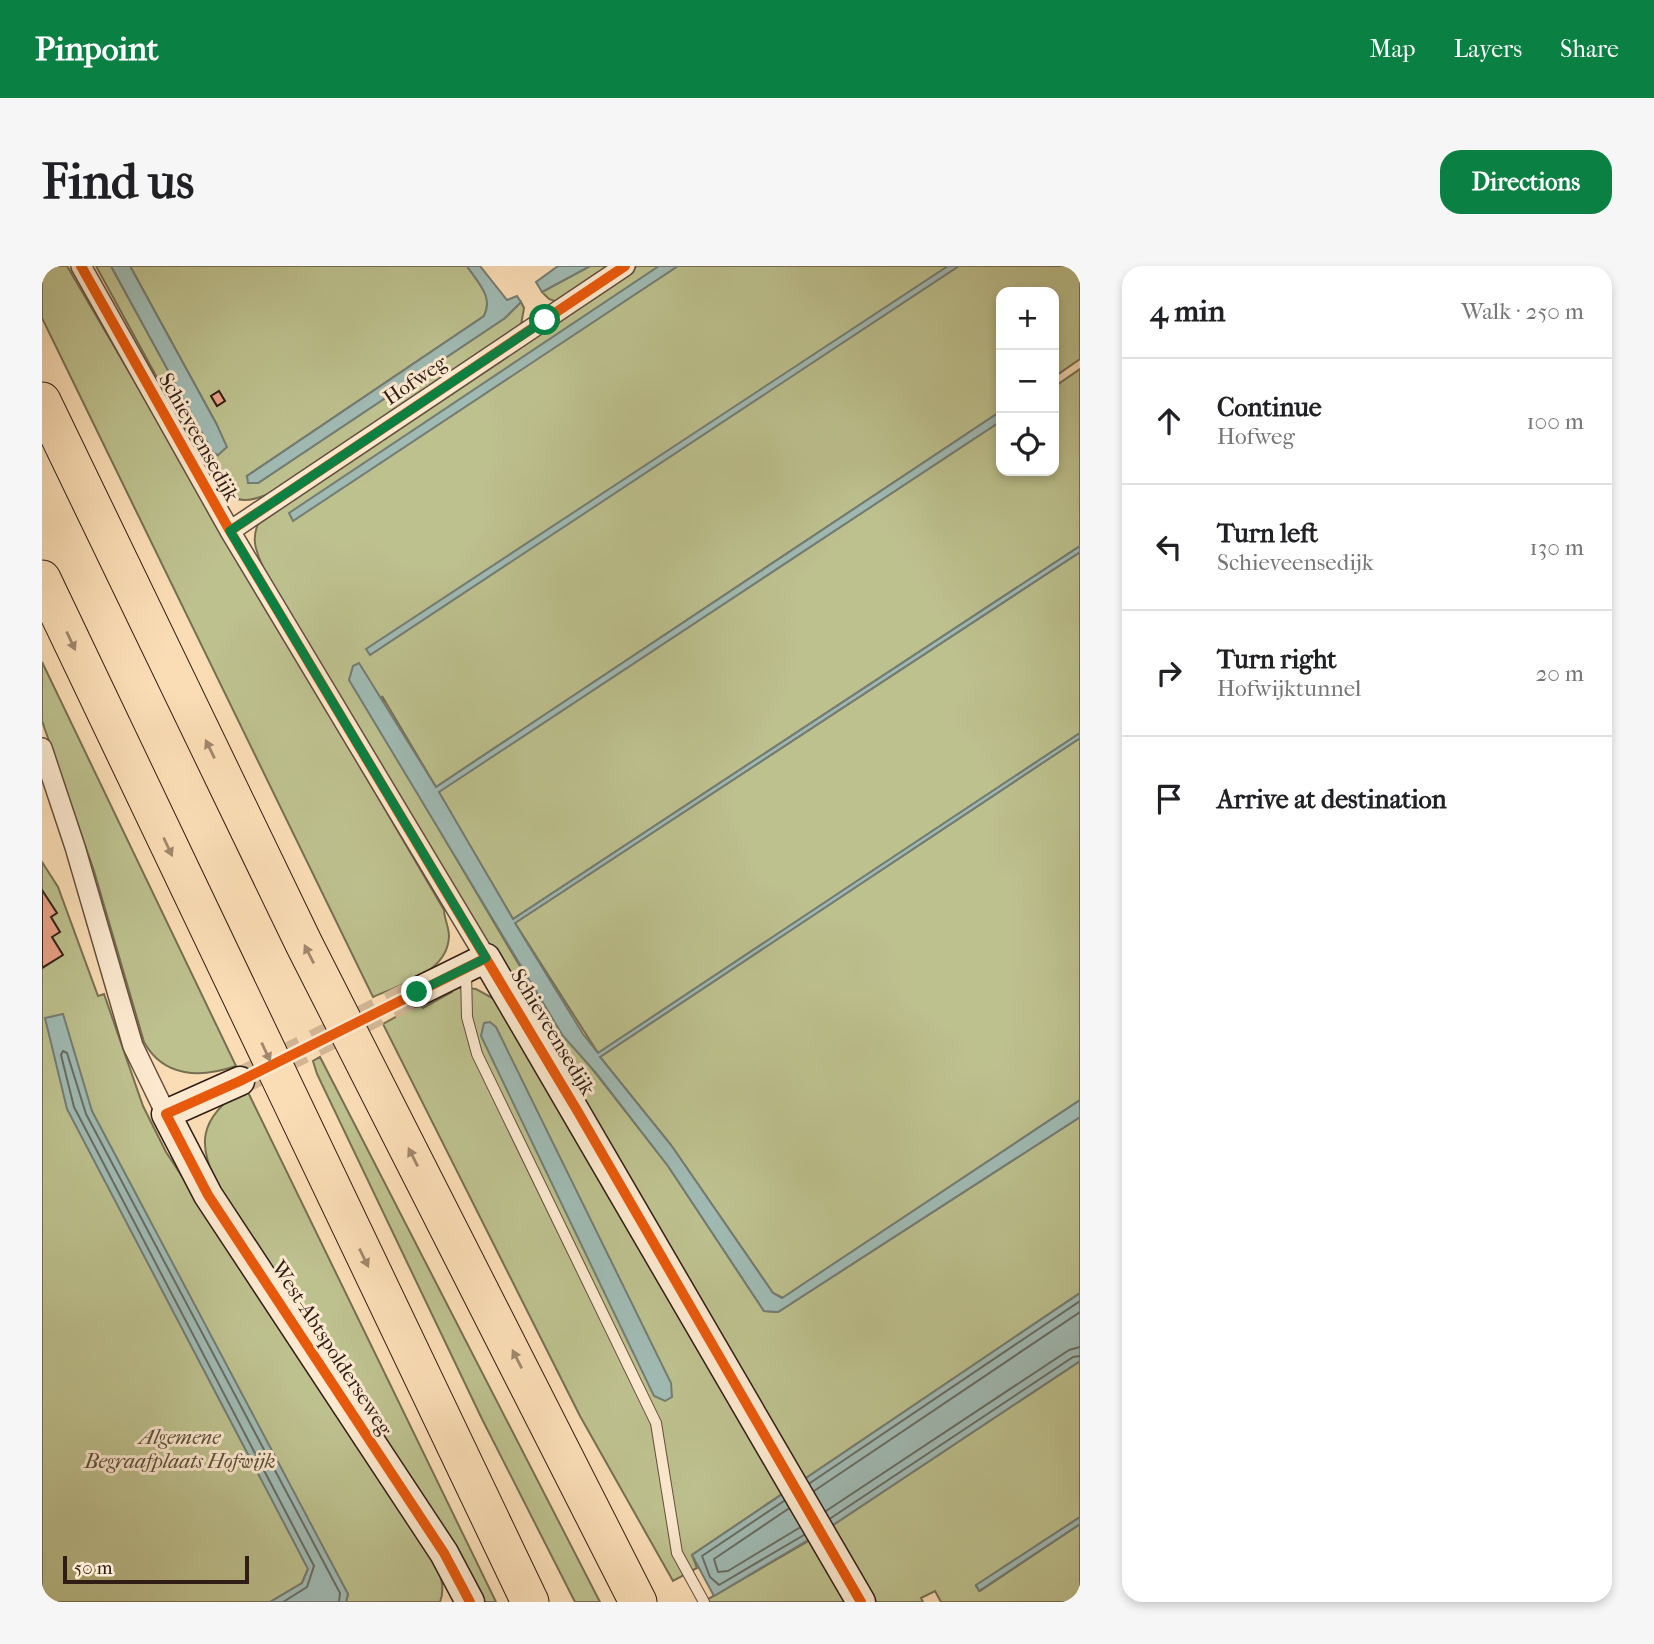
<!DOCTYPE html>
<html lang="en">
<head>
<meta charset="utf-8">
<style>
  :root { --surface:#fff; --page:#f6f6f6; --text:#202124; --muted:#757577; --line:#e0e0e0; --accent:#0b8043 }
  body { margin:0; font-family:"IM FELL French Canon",serif; background:var(--page); color:var(--text) }
  .controls { position:absolute; right:21px; top:21px; display:grid; overflow:hidden; border-radius:14px; box-shadow:0 4px 10px #0003 }
  .controls button { width:63px; height:63px; display:grid; place-items:center; padding:0; border:0; border-bottom:2px solid var(--line); background:var(--surface); color:var(--text); font:35px sans-serif }
  .scale { position:absolute; left:21px; bottom:18px; width:186px; box-sizing:border-box; padding-left:7px; border:4px solid #311d15; border-top:0; font-size:19px; line-height:24px; white-space:nowrap; color:#311d15; -webkit-text-stroke:5px #fce9cf; paint-order:stroke }
  .stop { position:absolute; width:21px; height:21px; margin:-16px; border:5px solid #0b8043; border-radius:50%; background:#fff }
  .stop.end { background:#0b8043; border-color:#fff; box-shadow:0 2px 7px #0008 }
  .list { margin:0; padding:0; list-style:none }
  h2 { display:flex; justify-content:space-between; align-items:center; height:91px; margin:0; padding:0 28px; font-size:30px }
  h2 small { font-size:23px; font-weight:400; color:var(--muted) }
  .list li { display:grid; grid-template-columns:46px 1fr auto; gap:21px; align-items:center; box-sizing:border-box; height:126px; padding:0 28px; border-top:2px solid var(--line) }
  .list b { display:block; font-size:26px; white-space:nowrap }
  .list p { margin:0; font-size:23px; white-space:nowrap; color:var(--muted) }
  .list em { font-size:23px; font-style:normal; color:var(--muted) }
  .icon { flex:none; width:38px; height:38px; fill:none; stroke:currentColor; stroke-width:2; stroke-linecap:round; stroke-linejoin:round }
  .map { position:relative; flex:none; width:1038px; height:1336px; overflow:hidden; border-radius:21px }
  header { display:flex; align-items:center; gap:42px; box-sizing:border-box; height:98px; padding:0 35px; background:var(--accent); color:#fff }
  header strong { font-size:33px }
  nav { display:flex; gap:38px; margin-inline-start:auto; font-size:24px }
  .intro { display:flex; align-items:center; justify-content:space-between; box-sizing:border-box; height:168px; padding:0 42px }
  h1 { margin:0; font-size:49px }
  .button { padding:18px 32px; border-radius:21px; background:var(--accent); color:#fff; font-size:24px; font-weight:700 }
  main { display:flex; gap:42px; padding:0 42px }
  aside { flex:1; background:var(--surface); border-radius:21px; box-shadow:0 4px 10px #0003 }
  .map>svg:first-child { display:block }
  .green { fill:#bdc18e; stroke:#776f52; stroke-width:2 }
  .water { fill:#a0bbb4; stroke:#747c74; stroke-width:2 }
  .lines { fill:none; stroke-linecap:round; stroke-linejoin:round }
  .shore { stroke:#686c64; stroke-width:2 }
  .building { fill:#eaa388; stroke:#311d15; stroke-width:2 }
  .secondary-tunnel { stroke:#d3b795; stroke-width:28; stroke-dasharray:28 14; stroke-linecap:butt }
  .lane-casing { stroke:#644d3d; stroke-width:12 }
  .street-casing { stroke:#644d3d; stroke-width:22 }
  .secondary-casing { stroke:#311d15; stroke-width:31 }
  .highway-casing { stroke:#311d15; stroke-width:39 }
  .lane { stroke:#fce9cf; stroke-width:10 }
  .street { stroke:#fce9cf; stroke-width:19 }
  .secondary { stroke:#fce9cf; stroke-width:28 }
  .highway { stroke:#fbddb5; stroke-width:37 }
  .cycleway-casing { stroke:#fce9cf; stroke-width:15 }
  .cycleway { stroke:#e8590c; stroke-width:10 }
  .oneway { fill:#a0876d }
  .route { stroke:#0b8043; stroke-width:9 }
  .labels { text-anchor:middle; stroke-width:6; stroke-linejoin:round; paint-order:stroke }
  .street-label { font-size:21px; fill:#311d15; stroke:#fce9cf }
  .park-label { font-size:21px; font-style:italic; fill:#5b4e39; stroke:#fce9cf }
</style>
</head>
<body>
<header>
<strong>Pinpoint</strong>
<nav><a>Map</a><a>Layers</a><a>Share</a></nav>
</header>
<div class="intro"><h1>Find us</h1><a class="button">Directions</a></div>
<main>
<div class="map">
<svg width="1038" height="1336" viewBox="0 0 1038 1336">
  <rect width="100%" height="100%" fill="#fbddb5"/>
  <filter id="stains"><feTurbulence type="fractalNoise" baseFrequency=".00286" numOctaves="4"/><feColorMatrix values="0 0 0 0 .2 0 0 0 0 .09 0 0 0 0 .02 0 0 0 .5 -.17"/></filter>
  <radialGradient id="worn" r=".72"><stop offset=".6" stop-color="#630" stop-opacity="0"/><stop offset="1" stop-color="#630" stop-opacity=".3"/></radialGradient>
  <path class="green" d="M0 0H25L402 644C402 652 407 661 407 670 406 707 359 718 331 731L0 52Z
    M54 0H69L171 186 176 189 175 159 88 0H425C436 17 452 30 442 50L205 210 216 217 463 52 479 36 482 42 479 59 239 222C212 236 193 242 172 216Z
    M548 0H574L515 36 507 33 500 26Z
    M595 0H1038V93L1012 111V26H959V145L394 521 340 430 352 487 502 741 626 900 722 1045 736 1046 1038 851V1027L761 1214 222 303C213 284 208 271 219 252Z
    M1038 103V280L471 653 396 526 959 155V205H1012V121Z
    M1038 286V467L556 787 473 657Z
    M0 396 194 800C159 812 122 812 102 776L52 605 0 455Z
    M1038 472V834L741 1032 731 1027 629 879 558 791Z
    M0 596 16 621 56 730 62 728 101 840 124 886 372 1263C384 1284 408 1310 398 1336H304L306 1328 266 1303 260 1317 228 1336H0Z
    M410 721 434 723 454 734 740 1228 650 1289 655 1302 631 1315 538 1150 341 758 377 738 381 742 410 726Z
    M278 791 558 1336H533L440 1153 275 808 271 795Z
    M203 820 454 1336H441L180 928C153 876 156 855 203 820Z
    M1038 1095V1251L934 1320 938 1325 1038 1258V1336H899L893 1325 879 1332 881 1336H831L788 1261Z
    M770 1273 807 1336H661Z"/>
  <path class="water" d="M69 0H88L175 159 185 181 176 189 171 187Z
    M425 0H438L465 34 475 30 479 36 463 52 216 217H206L205 210 442 50C452 31 436 17 425 0Z
    M516 0H548L500 26 494 16Z
    M617 0H636L251 255 247 247Z
    M906 0H917L328 389 324 383Z
    M959 145V155L397 526 471 653 1038 280V286L473 657 541 768 556 787 1038 467V472L558 791 629 879 731 1027 740 1032 1038 834V851L736 1046 722 1045 626 900 554 807 521 770 307 414 311 400 317 397 394 521Z
    M21 748 50 845 306 1328 304 1336H228L260 1317 266 1303 25 843 3 752Z
    M448 756 454 761 629 1117 630 1131 623 1135 612 1130 439 770 442 757Z
    M1038 1027V1095L788 1261 672 1330 650 1289Z
    M1038 1251V1258L937 1325 934 1319Z"/>
  <g class="lines">
    <path class="shore" d="M768 1217 1038 1035
      M772 1225 1038 1046
      M742 1235 660 1290 668 1311 677 1319 762 1269
      M746 1243 672 1293 676 1306 686 1305 757 1262
      M784 1245 1027 1084 1038 1081
      M789 1252 1031 1091 1038 1090
      M241 1336 265 1321 272 1300 32 841 19 789 21 785 25 787 44 848 298 1327 297 1336"/>
  </g>
  <path class="building" d="M177 125 183 135 175 140 169 130Z
    M0 624 15 647 9 651 18 666 10 671 21 689 0 702Z"/>
  <g class="lines">
    <path class="secondary-tunnel" d="M198 815 375 726"/>
    <g class="lane-casing">
      <path id="lane" d="M424 706 425 751 435 788 614 1157 635 1287 662 1336"/>
    </g>
    <g class="street-casing">
      <path id="street" d="M39 0 188 265 444 692
        M188 265 583 0
        M0 482 33 581 91 780 124 848"/>
    </g>
    <g class="secondary-casing">
      <path id="secondary" d="M375 726 444 692 819 1336
        M198 815 124 848 166 929 402 1287 428 1336"/>
    </g>
    <g class="highway-casing">
      <path id="highway" d="M0 135 262 678 596 1336
        M0 313 488 1336"/>
    </g>
    <use href="#lane" class="lane"/>
    <use href="#street" class="street"/>
    <use href="#secondary" class="secondary"/>
    <use href="#highway" class="highway"/>
    <g class="cycleway-casing">
      <path id="cycleway" d="M39 0 188 265 536 846 819 1336
        M188 265 583 0
        M428 1336 402 1287 166 929 124 848 198 815 444 692"/>
    </g>
    <use href="#cycleway" class="cycleway"/>
  </g>
  <defs><path id="oneway-solid" d="M-6-.8H1V-3.2L6.5 0L1 3.2V.8H-6Z" transform="scale(1.75)"/></defs>
  <g class="oneway">
    <use href="#oneway-solid" transform="translate(29 375) rotate(65)"/>
    <use href="#oneway-solid" transform="translate(168 483) rotate(-116)"/>
    <use href="#oneway-solid" transform="translate(126 581) rotate(65)"/>
    <use href="#oneway-solid" transform="translate(267 688) rotate(-117)"/>
    <use href="#oneway-solid" transform="translate(224 786) rotate(65)"/>
    <use href="#oneway-solid" transform="translate(371 891) rotate(-117)"/>
    <use href="#oneway-solid" transform="translate(322 992) rotate(64)"/>
    <use href="#oneway-solid" transform="translate(475 1093) rotate(-117)"/>
  </g>
  <g class="lines">
    <path class="route" d="M375 726 444 692 188 265 503 54"/>
  </g>
  <g class="labels">
    <g class="street-label">
      <text transform="translate(373 114) rotate(-34)" y="7">Hofweg</text>
      <text transform="translate(157 171) rotate(61)" y="7">Schieveensedijk</text>
      <text transform="translate(511 766) rotate(59)" y="7">Schieveensedijk</text>
      <text transform="translate(290 1082) rotate(57)" y="7">West-Abtspolderseweg</text>
    </g>
    <g class="park-label">
      <text x="138" y="1178">Algemene<tspan x="138" dy="24">Begraafplaats Hofwijk</tspan></text>
    </g>
  </g>
  <rect width="100%" height="100%" filter="url(#stains)"/>
  <rect width="100%" height="100%" fill="url(#worn)"/>
</svg>
<div class="controls">
<button>+</button>
<button>−</button>
<button><svg class="icon" aria-label="locate" viewBox="0 0 24 24"><circle cx="12" cy="12" r="6"/><path d="M12 2v4M12 18v4M2 12h4M18 12h4"/></svg></button>
</div>
<div class="scale">50 m</div>
<div class="stop" style="left:503px;top:54px"></div>
<div class="stop end" style="left:375px;top:726px"></div>
</div>
<aside>
<h2>4 min<small>Walk · 250 m</small></h2>
<ul class="list">
<li><svg class="icon" aria-label="ahead" viewBox="0 0 24 24"><path d="M12 20V5M6 11l6-6 6 6"/></svg><div><b>Continue</b><p>Hofweg</p></div><em>100 m</em></li>
<li><svg class="icon" aria-label="left" viewBox="0 0 24 24"><path d="M17 20v-9H6M10 6l-5 5 5 5"/></svg><div><b>Turn left</b><p>Schieveensedijk</p></div><em>130 m</em></li>
<li><svg class="icon" aria-label="right" viewBox="0 0 24 24"><path d="M7 20v-9h11M14 6l5 5-5 5"/></svg><div><b>Turn right</b><p>Hofwijktunnel</p></div><em>20 m</em></li>
<li><svg class="icon" aria-label="arrive" viewBox="0 0 24 24"><path d="M6 21V4h12l-3 4 3 4H6"/></svg><div><b>Arrive at destination</b></div></li>
</ul>
</aside>
</main>
</body>
</html>
